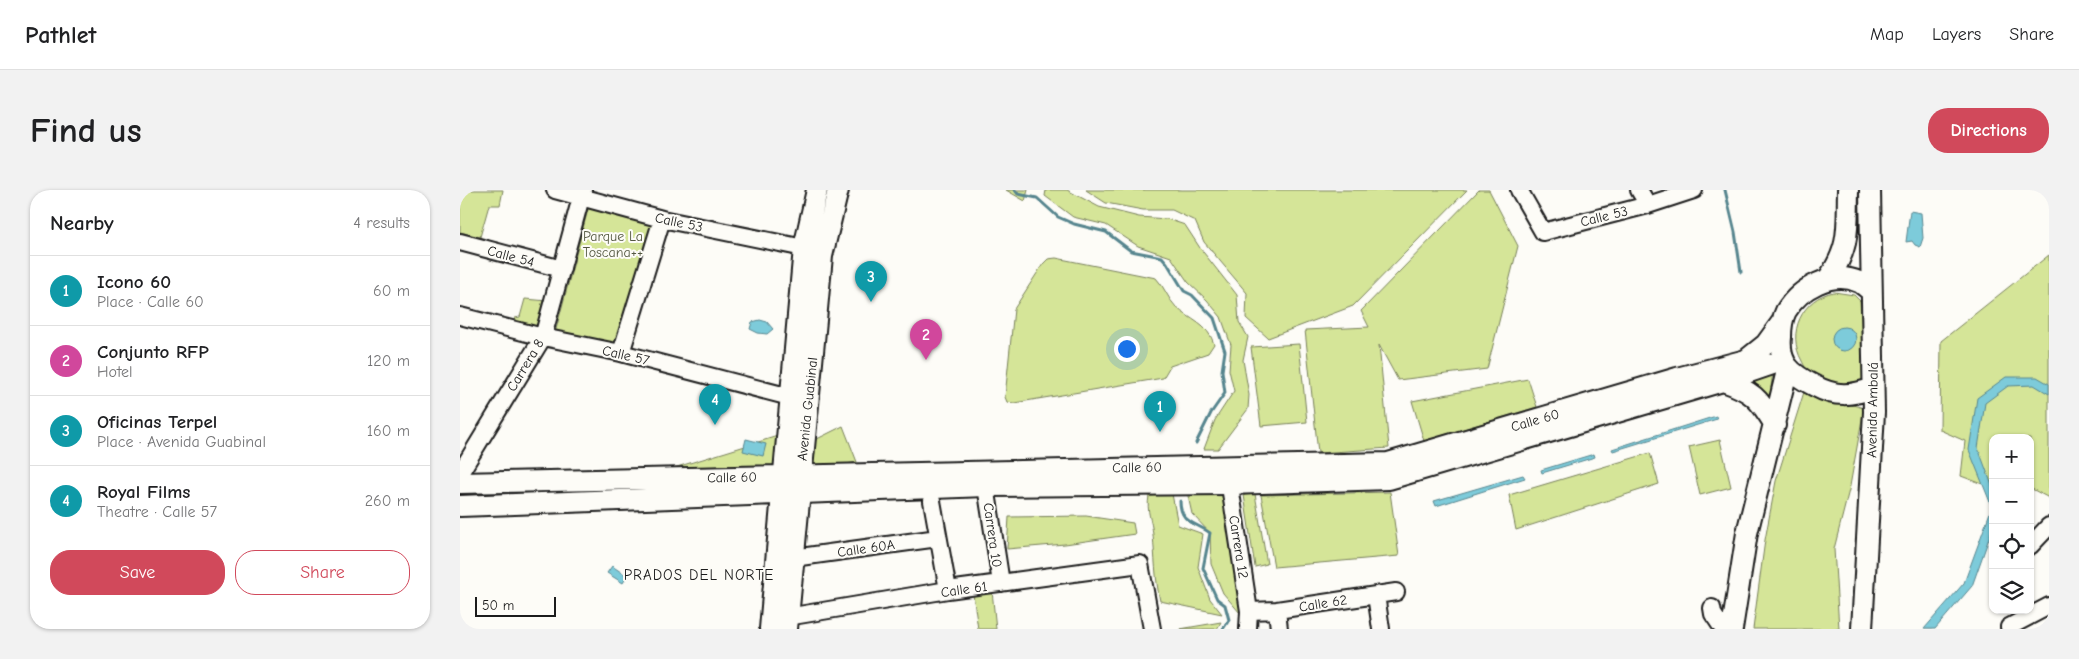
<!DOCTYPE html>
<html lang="en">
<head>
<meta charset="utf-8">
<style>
  :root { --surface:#fff; --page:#f2f2f2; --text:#202124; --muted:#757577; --line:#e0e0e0; --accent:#d1495b }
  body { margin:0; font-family:"Comic Neue",sans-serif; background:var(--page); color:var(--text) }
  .controls { position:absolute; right:15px; bottom:15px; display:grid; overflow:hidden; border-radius:10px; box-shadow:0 1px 4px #0004 }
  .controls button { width:45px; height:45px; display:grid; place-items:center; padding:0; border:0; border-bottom:1px solid var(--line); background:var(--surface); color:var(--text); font:25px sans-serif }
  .scale { position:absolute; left:15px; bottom:12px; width:81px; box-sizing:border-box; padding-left:5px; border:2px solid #1c1c1c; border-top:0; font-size:14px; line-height:18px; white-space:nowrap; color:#1c1c1c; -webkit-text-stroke:4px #fdfcf7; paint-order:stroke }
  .you { position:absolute; left:666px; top:158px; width:18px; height:18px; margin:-12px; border:4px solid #fff; border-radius:50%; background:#1a73e8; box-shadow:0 0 0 8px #1a73e833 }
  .badge { display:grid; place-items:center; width:32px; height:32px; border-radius:50%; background:var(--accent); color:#fff; font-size:16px; font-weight:700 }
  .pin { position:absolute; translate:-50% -41px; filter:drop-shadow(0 1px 2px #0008) }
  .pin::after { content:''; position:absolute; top:26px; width:18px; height:15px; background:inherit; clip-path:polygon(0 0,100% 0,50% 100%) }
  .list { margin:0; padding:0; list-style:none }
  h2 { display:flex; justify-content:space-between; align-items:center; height:65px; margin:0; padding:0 20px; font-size:21px }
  h2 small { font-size:16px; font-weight:400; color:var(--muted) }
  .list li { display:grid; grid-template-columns:32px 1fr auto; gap:15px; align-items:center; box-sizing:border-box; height:70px; padding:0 20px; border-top:1px solid var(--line) }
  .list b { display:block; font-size:19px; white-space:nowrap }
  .list p { margin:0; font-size:16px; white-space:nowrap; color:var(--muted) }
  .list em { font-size:16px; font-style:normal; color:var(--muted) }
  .actions { display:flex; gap:10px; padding:15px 20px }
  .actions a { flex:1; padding:11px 0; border:1px solid var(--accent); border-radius:20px; text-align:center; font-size:18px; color:var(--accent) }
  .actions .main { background:var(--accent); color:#fff }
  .icon { flex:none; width:28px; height:28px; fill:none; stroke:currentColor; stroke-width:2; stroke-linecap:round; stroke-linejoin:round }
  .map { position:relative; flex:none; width:1589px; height:439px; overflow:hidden; border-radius:20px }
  header { display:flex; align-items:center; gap:30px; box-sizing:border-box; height:70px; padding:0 25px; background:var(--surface); border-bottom:1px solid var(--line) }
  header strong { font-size:24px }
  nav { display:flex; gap:28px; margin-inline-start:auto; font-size:18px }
  .intro { display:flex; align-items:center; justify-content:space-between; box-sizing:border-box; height:120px; padding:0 30px }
  h1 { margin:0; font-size:35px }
  .button { padding:12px 22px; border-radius:20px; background:var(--accent); color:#fff; font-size:18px; font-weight:700 }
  main { display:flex; gap:30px; padding:0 30px }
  aside { flex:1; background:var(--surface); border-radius:20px; box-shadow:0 1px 4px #0004 }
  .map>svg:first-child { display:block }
  .green { fill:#d5e598; stroke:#78805a }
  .water { fill:#7dcbda; stroke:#56858e }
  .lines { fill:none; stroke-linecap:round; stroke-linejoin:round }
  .stream { stroke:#56858e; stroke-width:3 }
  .minor-casing { stroke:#1c1c1c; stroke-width:20 }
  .major-casing { stroke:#1c1c1c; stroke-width:24 }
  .minor { stroke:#fdfcf7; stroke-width:16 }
  .major { stroke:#fdfcf7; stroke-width:20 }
  .labels { text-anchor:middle; stroke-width:4; stroke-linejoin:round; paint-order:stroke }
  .street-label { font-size:14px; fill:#1c1c1c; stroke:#fdfcf7 }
  .park-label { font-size:14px; fill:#545841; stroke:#fdfcf7 }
  .neighbourhood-label { font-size:15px; letter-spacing:1px; fill:#1c1c1c; stroke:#fdfcf7 }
</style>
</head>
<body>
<header>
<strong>Pathlet</strong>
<nav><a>Map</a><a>Layers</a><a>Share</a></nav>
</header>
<div class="intro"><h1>Find us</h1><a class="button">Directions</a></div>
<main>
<aside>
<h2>Nearby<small>4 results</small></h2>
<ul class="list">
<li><span class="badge" style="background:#0f9aa8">1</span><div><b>Icono 60</b><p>Place · Calle 60</p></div><em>60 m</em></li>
<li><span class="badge" style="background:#d1479c">2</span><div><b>Conjunto RFP</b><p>Hotel</p></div><em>120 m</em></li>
<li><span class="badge" style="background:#0f9aa8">3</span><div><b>Oficinas Terpel</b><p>Place · Avenida Guabinal</p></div><em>160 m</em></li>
<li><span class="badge" style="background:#0f9aa8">4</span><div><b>Royal Films</b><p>Theatre · Calle 57</p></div><em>260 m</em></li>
</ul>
<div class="actions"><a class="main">Save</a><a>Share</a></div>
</aside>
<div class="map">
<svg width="1589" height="439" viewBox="0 0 1589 439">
  <rect width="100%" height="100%" fill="#fdfcf7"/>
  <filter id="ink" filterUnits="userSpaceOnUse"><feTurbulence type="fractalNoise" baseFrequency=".02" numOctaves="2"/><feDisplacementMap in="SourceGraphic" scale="10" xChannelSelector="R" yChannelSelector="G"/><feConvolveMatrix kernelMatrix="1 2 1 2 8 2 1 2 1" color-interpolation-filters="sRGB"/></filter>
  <g filter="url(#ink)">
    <path class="green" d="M4 0H43L40 15H29L20 47 0 42V14Z
      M546 0H568L565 11Z
      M586 0H607L639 17 679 27 707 29 725 35 740 58 777 105 779 132 788 147 783 170 789 205 788 219 758 259H744L755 230 774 201 769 180 771 155 761 127 747 110 728 92 711 67 678 56 646 35 613 27 585 6Z
      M626 0H1007L893 116 808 148 786 128 787 103 744 52 735 31 712 20H683L646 13Z
      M1019 0H1029L1058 56 1027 179 938 190 919 155 929 258 858 263 845 140 909 137 901 121Z
      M130 12 196 32 157 159 95 143Z
      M1589 65V308L1570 298V248H1533V298L1501 286 1505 251 1480 240 1481 151Z
      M596 68 696 88C704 96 708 109 716 117 730 130 748 134 754 154L748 163 710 176 703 188 554 213 547 212 545 207 554 119 583 74 588 69Z
      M1374 102 1394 105 1400 111 1404 186 1402 193C1384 198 1381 196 1365 190 1360 188 1354 187 1350 184 1347 182 1344 175 1342 171 1326 143 1342 108 1374 102Z
      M65 109 88 111 80 141 53 135 55 128 60 127Z
      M839 154 847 232 801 236 791 157Z
      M1313 182 1309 212 1285 189Z
      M1068 189 1077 217 964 251 952 211Z
      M1344 202 1404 218 1390 296 1374 359 1379 439H1293L1305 350 1316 291Z
      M383 236 397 272 352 280 355 250Z
      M321 245 316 281 194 284Z
      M1260 250 1271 297 1240 305 1229 257Z
      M1190 263 1199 294 1056 340 1049 305Z
      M930 302 939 366 814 377 801 305Z
      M763 303 779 413 780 423 763 403 751 374 750 343 732 324 728 306Z
      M712 304 718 335 743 344 738 377 750 409 762 424 700 411C695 388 695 367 693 345 692 330 686 322 689 306Z
      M795 304 807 374 795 377 784 305Z
      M626 326 673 333 675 344 605 354 547 359 549 327Z
      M532 401 536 439H518L513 404Z
      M761 432 757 439H720Z"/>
    <path class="water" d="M1450 21 1461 23 1463 48 1460 57 1455 55 1452 51 1446 52Z
      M300 130 307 132 313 139 307 144 298 143 290 139 292 132Z
      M1372 149a12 12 0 1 1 24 0a12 12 0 1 1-24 0Z
      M1546 187H1577L1589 194V204L1574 195 1548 196 1525 213 1518 258 1533 298V337L1512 396 1475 439H1464L1504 393 1532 317 1509 260 1517 208Z
      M1256 226 1257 229 1153 261 1152 259Z
      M286 249 306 254 303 266 283 261Z
      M1134 264 1135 267 1082 283 1081 280Z
      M1063 285 1065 288 976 316 974 311Z
      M152 376 167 386 163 393 147 383Z"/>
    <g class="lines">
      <path class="stream" d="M555 0 558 4 577 8 598 27 614 34 646 42 671 61 702 67 707 73 724 101 732 105 754 128 765 161 762 181 765 203 751 223 736 253
        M1265 0 1275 42 1281 82
        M720 311C720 333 735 332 750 343L743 378 757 409 765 415 769 430 763 439"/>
      <g class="minor-casing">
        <path id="minor" d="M95 0 202 29 344 58
          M1059 0 1083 42 1188 15 1234 0
          M1179 0 1188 15
          M0 52 102 79
          M0 126 83 147 161 163 330 207
          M161 163 202 29
          M0 283 83 147 123 0
          M768 283 789 421 788 439
          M526 296 541 393
          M472 311 488 400
          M1570 356 1589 336
          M333 368 478 348
          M916 405 921 439
          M1252 418 1253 424 1263 439
          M817 420 819 439
          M789 421 817 420 936 402
          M327 427 488 400 680 374 692 439
          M1549 437 1589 416"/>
      </g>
      <g class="major-casing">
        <path id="major" d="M1368 89C1391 56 1387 38 1388 0
          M1411 101C1407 98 1403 94 1399 92 1372 80 1340 98 1326 121 1322 129 1321 138 1321 147 1320 157 1321 167 1327 176 1334 185 1345 191 1355 196 1375 207 1392 206 1413 198
          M1263 191C1292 201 1299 208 1315 235
          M0 293 928 273 1217 188 1286 170 1306 154 1322 132
          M0 316 526 296 769 294 929 289 1263 191 1324 170
          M310 439 344 58 357 0
          M327 439 362 66 378 0
          M1272 439 1287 343 1328 177
          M1402 439 1414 222 1410 0"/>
      </g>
      <use href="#minor" class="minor"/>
      <use href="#major" class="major"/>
    </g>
  </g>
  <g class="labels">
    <g class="street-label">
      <text transform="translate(1144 26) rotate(-14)" y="5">Calle 53</text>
      <text transform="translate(219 32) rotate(12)" y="5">Calle 53</text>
      <text transform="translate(51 66) rotate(15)" y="5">Calle 54</text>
      <text transform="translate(166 165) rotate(13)" y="5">Calle 57</text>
      <text transform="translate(65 175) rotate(-59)" y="5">Carrera 8</text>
      <text transform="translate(347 219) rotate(-84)" y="5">Avenida Guabinal</text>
      <text transform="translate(1412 220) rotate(-89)" y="5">Avenida Ambalá</text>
      <text transform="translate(1075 230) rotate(-16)" y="5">Calle 60</text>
      <text transform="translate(677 277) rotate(-1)" y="5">Calle 60</text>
      <text transform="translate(272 287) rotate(-1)" y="5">Calle 60</text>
      <text transform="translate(533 345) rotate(82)" y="5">Carrera 10</text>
      <text transform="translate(779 357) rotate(81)" y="5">Carrera 12</text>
      <text transform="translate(406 358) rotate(-8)" y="5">Calle 60A</text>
      <text transform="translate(504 399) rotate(-8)" y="5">Calle 61</text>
      <text transform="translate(863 413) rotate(-9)" y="5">Calle 62</text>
    </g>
    <g class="park-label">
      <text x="153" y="51">Parque La<tspan x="153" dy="16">Toscana++</tspan></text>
    </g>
    <g class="neighbourhood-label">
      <text x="239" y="390">PRADOS DEL NORTE</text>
    </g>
  </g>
</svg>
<div class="controls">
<button>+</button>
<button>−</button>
<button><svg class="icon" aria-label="locate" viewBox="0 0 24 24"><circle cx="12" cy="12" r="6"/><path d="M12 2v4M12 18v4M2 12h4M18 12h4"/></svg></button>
<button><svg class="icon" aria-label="layers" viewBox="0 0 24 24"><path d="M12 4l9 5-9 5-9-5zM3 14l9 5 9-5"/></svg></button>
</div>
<div class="scale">50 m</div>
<div class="you"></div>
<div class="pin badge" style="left:700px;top:242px;background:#0f9aa8">1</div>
<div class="pin badge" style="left:466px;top:170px;background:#d1479c">2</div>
<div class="pin badge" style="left:411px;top:112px;background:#0f9aa8">3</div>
<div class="pin badge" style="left:255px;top:235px;background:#0f9aa8">4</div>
</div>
</main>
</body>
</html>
